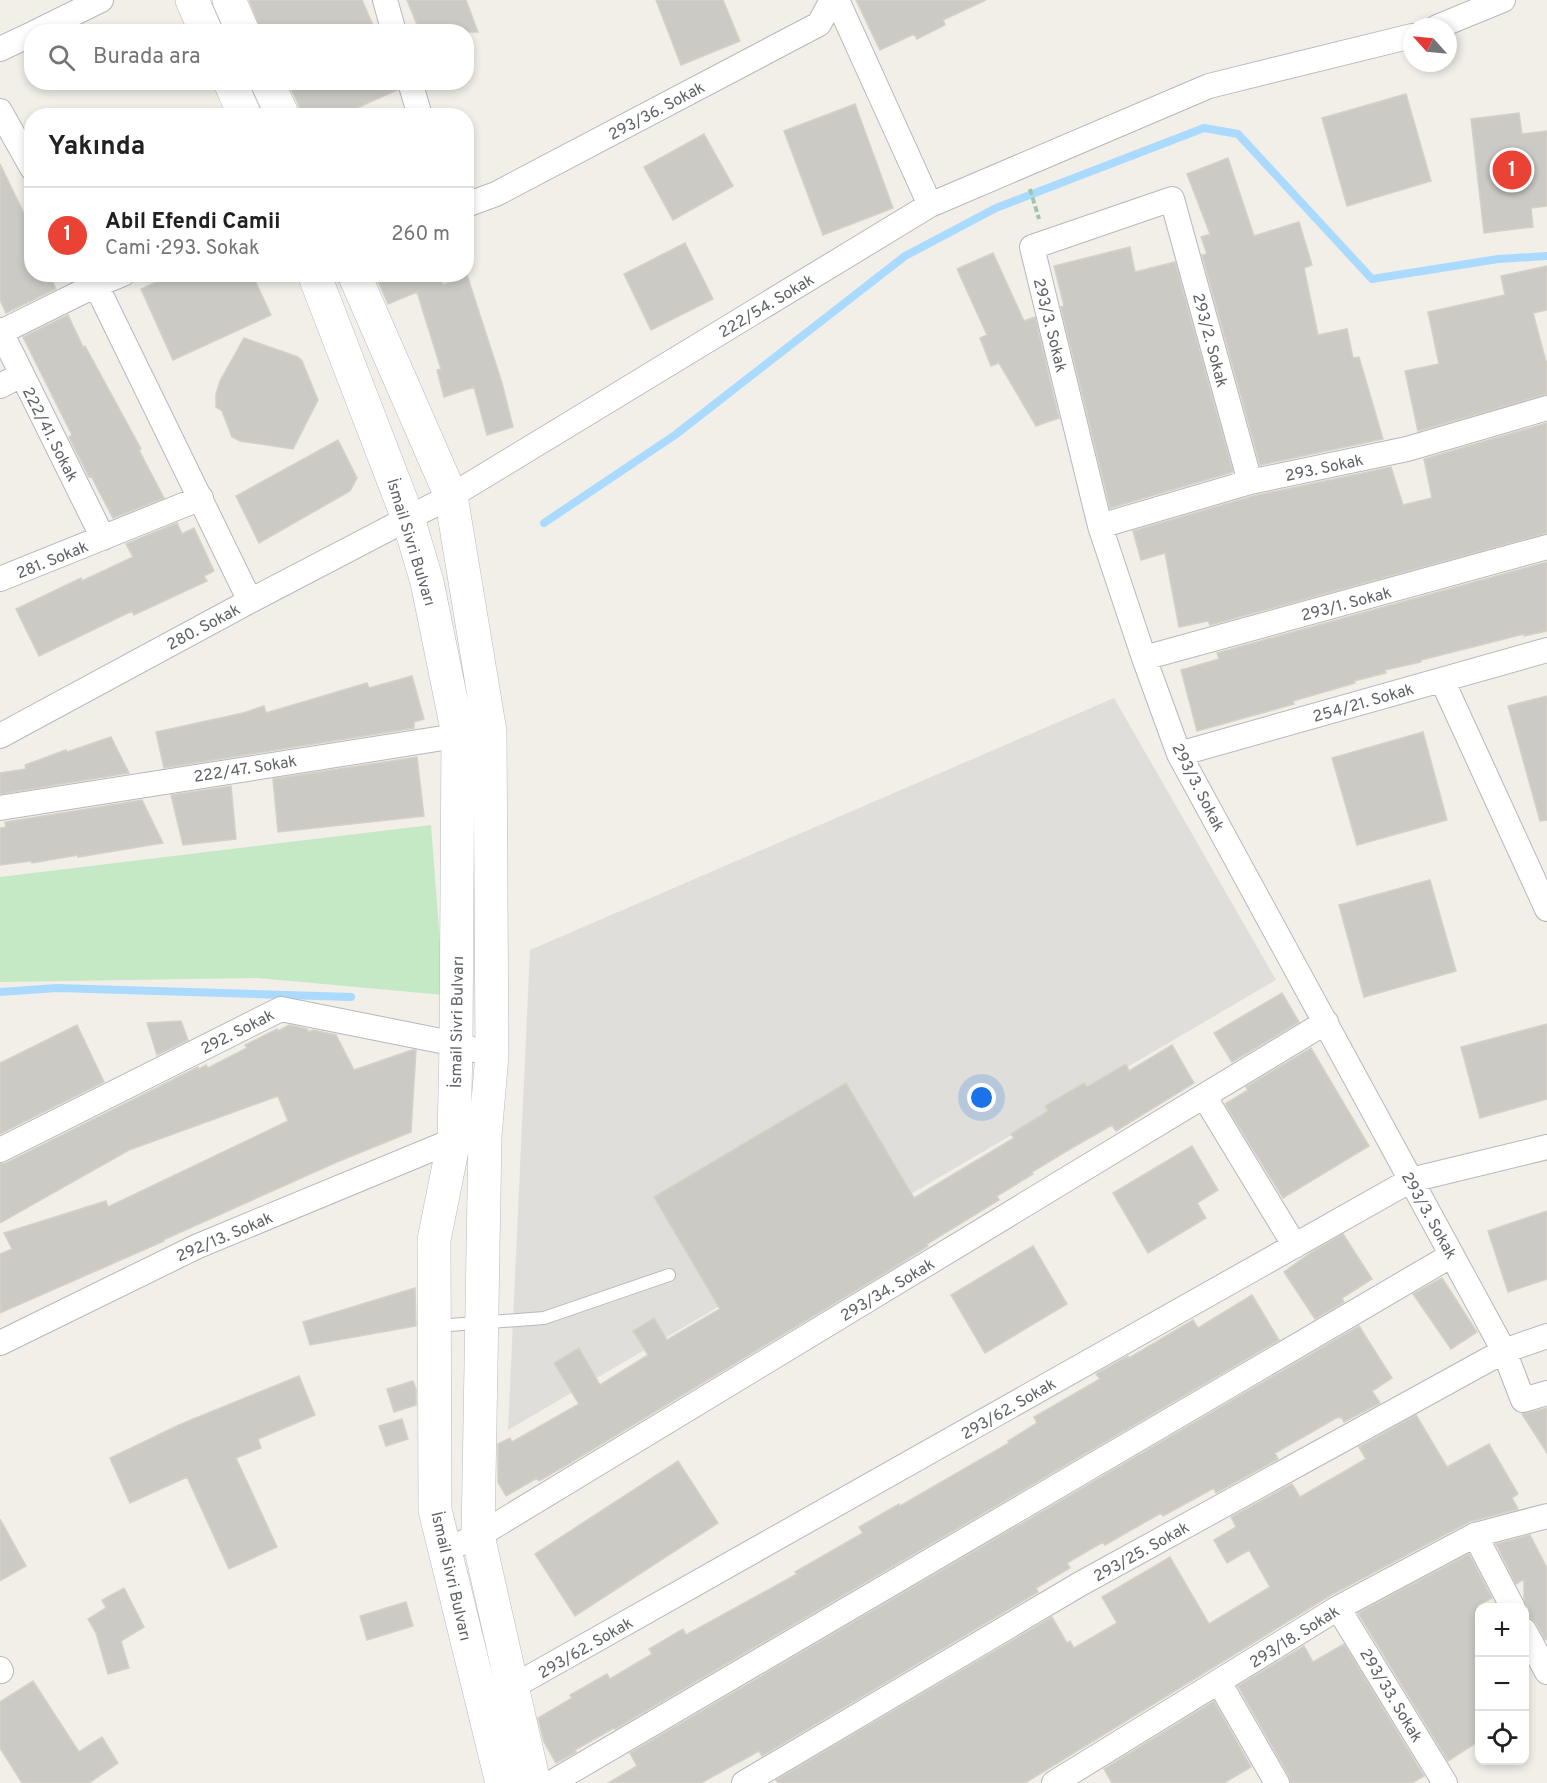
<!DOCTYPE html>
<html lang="tr">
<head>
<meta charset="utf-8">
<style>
  :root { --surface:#fff; --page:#f6f6f6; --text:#202124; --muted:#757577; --line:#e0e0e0; --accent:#ea4335 }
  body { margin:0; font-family:Overpass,sans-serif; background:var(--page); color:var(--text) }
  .controls { position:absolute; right:18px; bottom:18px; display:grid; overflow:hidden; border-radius:12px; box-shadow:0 3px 9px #0003 }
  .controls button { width:54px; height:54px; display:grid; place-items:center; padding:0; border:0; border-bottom:2px solid var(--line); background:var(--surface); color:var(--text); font:30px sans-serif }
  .compass { position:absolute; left:1403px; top:18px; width:54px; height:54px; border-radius:50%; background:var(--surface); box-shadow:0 3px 9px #0003; rotate:297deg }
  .you { position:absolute; left:982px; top:1098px; width:21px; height:21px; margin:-15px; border:4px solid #fff; border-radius:50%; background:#1a73e8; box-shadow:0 0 0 9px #1a73e833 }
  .badge { display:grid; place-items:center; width:39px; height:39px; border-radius:50%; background:var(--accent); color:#fff; font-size:20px; font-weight:700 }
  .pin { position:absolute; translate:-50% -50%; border:3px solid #fff; box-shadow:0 2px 6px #0006 }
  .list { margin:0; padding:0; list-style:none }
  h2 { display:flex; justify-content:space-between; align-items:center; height:78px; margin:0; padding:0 24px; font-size:26px }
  h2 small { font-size:20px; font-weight:400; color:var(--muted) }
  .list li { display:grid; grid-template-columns:39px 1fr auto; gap:18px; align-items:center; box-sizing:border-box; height:96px; padding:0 24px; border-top:2px solid var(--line) }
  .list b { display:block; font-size:22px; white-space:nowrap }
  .list p { margin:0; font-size:20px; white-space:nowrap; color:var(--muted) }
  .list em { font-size:20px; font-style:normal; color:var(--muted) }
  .icon { flex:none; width:33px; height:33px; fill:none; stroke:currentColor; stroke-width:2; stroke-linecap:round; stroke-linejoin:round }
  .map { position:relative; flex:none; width:1547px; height:1783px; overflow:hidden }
  .search { position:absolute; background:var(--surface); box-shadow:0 3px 9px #0003; left:24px; top:24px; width:450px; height:66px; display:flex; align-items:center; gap:15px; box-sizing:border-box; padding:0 21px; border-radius:24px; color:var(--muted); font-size:22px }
  .panel { position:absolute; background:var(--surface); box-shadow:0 3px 9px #0003; left:24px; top:108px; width:450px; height:174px; border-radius:24px }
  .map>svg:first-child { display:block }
  .industrial { fill:#e0deda }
  .green { fill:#c5e8c5 }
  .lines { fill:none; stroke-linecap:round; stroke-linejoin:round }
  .stream { stroke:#aadaff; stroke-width:8 }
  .building { fill:#cccac5; stroke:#d6d1c6; stroke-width:1.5 }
  .lane-casing { stroke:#b5b8bc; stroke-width:14 }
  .street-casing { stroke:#b5b8bc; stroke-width:26 }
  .secondary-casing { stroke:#b6babf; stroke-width:34 }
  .path { stroke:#9cc7a9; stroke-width:4; stroke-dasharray:6 3; stroke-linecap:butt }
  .lane { stroke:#fff; stroke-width:12 }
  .street { stroke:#fff; stroke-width:24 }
  .secondary { stroke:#fff; stroke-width:33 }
  .labels { text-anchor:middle; stroke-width:6; stroke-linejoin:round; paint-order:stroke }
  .street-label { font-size:16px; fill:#5f6368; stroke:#fff }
</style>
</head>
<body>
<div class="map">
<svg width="1547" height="1783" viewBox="0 0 1547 1783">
  <rect width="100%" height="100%" fill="#f1efe8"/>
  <path class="industrial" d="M1114 698 1276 980 508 1430 530 950Z"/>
  <path class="green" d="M431 825 444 995 258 978 0 982V877Z"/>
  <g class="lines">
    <path class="stream" d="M544 523 675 435 905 256 996 208 1204 128 1238 134 1372 279 1498 259 1547 256
      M0 992 57 988 351 997"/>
  </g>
  <path class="building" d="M249 0H362L376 32H261Z
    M407 0H466L478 32H420Z
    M656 0H723L740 41 681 65Z
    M856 0H986L943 20 945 25 917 39 914 34 880 50Z
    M288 82H396L397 90 339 116H301L300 108Z
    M1406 94 1431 181 1347 206 1322 118Z
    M855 104 893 208 823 235 784 131Z
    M1519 113 1522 134 1547 131V206L1531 208 1533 227 1484 233 1471 119Z
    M704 134 733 186 673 220 644 167Z
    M1228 158 1254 236 1299 222 1312 265 1304 268 1318 335 1347 329 1353 358 1359 357 1383 439 1260 465 1202 255 1207 254 1201 237 1210 234 1187 174Z
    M0 164 32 230V274H49L56 289 6 313 0 300Z
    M685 243 713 299 651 330 624 274Z
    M1130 247 1135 272 1175 262 1233 472 1110 508 1061 307 1064 306 1054 266Z
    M993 253 1024 321 1035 317 1059 418 1036 426 999 363 991 366 980 338 987 335 957 269Z
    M1547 266V310L1533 313 1547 365V394L1418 431 1405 371 1439 364 1428 312 1505 295 1501 276Z
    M173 274H252L271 315 173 360 141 289Z
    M375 274H458L442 282 443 285 467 275 502 383 513 427 487 435 474 387 444 397 437 370 441 369 417 292 388 304Z
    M68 315 83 347 85 346 141 449 139 450 164 498 113 518 91 476 89 477 69 437 72 435 23 337Z
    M244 338 298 357 302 361 318 400 293 449 240 441 232 437 222 411 216 407V394L220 381Z
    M1547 423V533L1210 625 1208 621 1179 627 1165 553 1141 560 1133 531 1253 496 1391 467 1403 505 1432 498 1424 459Z
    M338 440 357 478 350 491 259 543 236 496Z
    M177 523 182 534 194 528 214 571 204 576 207 581 134 615 132 611 39 656 16 609 81 578 82 581 133 557 126 544Z
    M1547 562V631L1524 636V634L1421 660V662L1385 670 1386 673 1354 681 1355 683 1293 701 1294 704 1197 731 1181 670 1219 659 1217 653Z
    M412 676 424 719 414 722V728L164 768 156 732 243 713 264 706 266 713 367 683 369 688Z
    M1547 696V820L1540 821 1508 706Z
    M1423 732 1447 820 1357 845 1332 758Z
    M111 737 129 773 0 794V773L26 769 25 765 66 750 67 752Z
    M417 757 424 816 278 832 273 779Z
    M231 786 236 839 183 845 171 795Z
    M142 800 163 843 78 857V855L32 863 31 861 0 865V828L6 827 5 822Z
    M1430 880 1456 971 1364 997 1339 905Z
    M1282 993 1299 1022 1232 1062 1214 1033Z
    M181 1021 188 1040 157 1055 147 1023Z
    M1547 1024V1099L1480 1118 1461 1047Z
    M77 1025 104 1082 0 1134V1063Z
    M289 1025 307 1029 309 1032 313 1030 336 1035 354 1070 412 1050H416L411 1132 337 1162 163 1240 164 1241 0 1313V1254L12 1249 4 1233 106 1201 108 1207 288 1121 278 1096 129 1150 0 1223V1164L6 1163 198 1067 199 1069 206 1065 208 1068 247 1048 245 1045 277 1029 278 1031Z
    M1172 1045 1194 1083 1116 1131 1112 1125 1070 1149 1032 1172 1033 1174 997 1196 999 1200 927 1244 928 1246 893 1268 570 1463 539 1481 537 1478 506 1496 498 1482V1444L510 1438 512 1442 579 1404 554 1363 579 1348 600 1385 648 1355 633 1331 654 1318 667 1340 720 1309 654 1197 846 1083 914 1198 1014 1138 1011 1134 1048 1111 1045 1106 1084 1083 1087 1087 1126 1064 1129 1071Z
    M1311 1048 1369 1146 1283 1198 1225 1104 1248 1090 1246 1087Z
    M1192 1146 1218 1190 1197 1203 1206 1218 1148 1253 1113 1193Z
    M1547 1211V1279L1508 1292 1488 1231Z
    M1343 1234 1372 1279 1342 1298 1344 1302 1315 1319 1284 1272 1312 1252Z
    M1033 1246 1067 1304 985 1353 951 1295Z
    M1442 1278 1477 1332 1451 1349 1413 1294Z
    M415 1288 416 1326 310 1345 303 1322Z
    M1252 1295 1279 1340 615 1729 614 1728 575 1750 576 1752 556 1763 544 1742 538 1718 572 1698 570 1695 607 1674 610 1679 652 1654 649 1649 683 1629 686 1635 797 1574 795 1572 863 1533 859 1527 899 1504 900 1506 1009 1443 1008 1441 1037 1423 1034 1417 1100 1379 1096 1374 1128 1356 1129 1358 1193 1320 1198 1328Z
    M1359 1326 1392 1378 1372 1391 1380 1403 1344 1422 1341 1417 1339 1418 1338 1417 1275 1453 1278 1459 1216 1493 1214 1488 1163 1516 1161 1513 1105 1545 1103 1542 1067 1563 1070 1568 1036 1588 1038 1592 762 1756 759 1751 701 1783H608L637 1766 630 1753Z
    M299 1376 315 1415 258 1439 261 1448 236 1458 277 1547 229 1569 187 1477 130 1503 110 1458 181 1424Z
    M413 1381 416 1389V1405L394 1412 387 1389Z
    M1547 1408V1453L1522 1414Z
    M1416 1415 1447 1467 1489 1444 1518 1494 1512 1498 1518 1509 1469 1522 1331 1595 1025 1783H778L776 1780 1052 1617 1067 1643 1070 1641 1074 1648 1117 1623 1102 1597 1170 1557 1209 1624 1270 1587 1249 1550 1227 1563 1214 1540 1236 1527 1231 1517 1292 1484 1300 1497 1366 1459 1359 1447Z
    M402 1419 408 1439 386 1446 379 1426Z
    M678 1461 718 1523 575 1616 535 1554Z
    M0 1519 26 1566 0 1581Z
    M1530 1535 1547 1568V1639L1545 1640 1536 1623 1531 1618 1525 1616 1527 1608 1524 1599V1579L1516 1584 1496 1544Z
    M1469 1554 1492 1598 1479 1605V1741L1448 1761 1358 1613Z
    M124 1588 144 1627 121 1641 129 1668 108 1674 96 1633 88 1619 106 1608 102 1600Z
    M406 1602 413 1626 367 1640 360 1616Z
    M1344 1644 1424 1776 1412 1783H1291L1289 1776 1238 1686 1304 1646 1313 1662Z
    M33 1681 79 1752 102 1737 118 1763 89 1783H22L0 1748V1702Z
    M1214 1701 1251 1767 1224 1783H1112L1104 1769Z"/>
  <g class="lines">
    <g class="lane-casing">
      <path id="lane" d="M436 1326 544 1318 669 1275"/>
    </g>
    <g class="street-casing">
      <path id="street" d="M385 0 394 32
        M837 0 930 205
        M1437 27 1503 0
        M36 32 101 0
        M0 49 32 34
        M410 82 420 116
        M0 111 32 168
        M466 205 496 194 819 24 832 0
        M123 274 96 285 250 601
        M0 330 103 538
        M1 332 96 285 91 274
        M0 386 21 375
        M1250 482 1172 199 1032 247 1100 526 1144 658 1179 754 1504 1351 1523 1400 1547 1393
        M1100 526 1250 482 1407 449 1547 408
        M0 579 201 498
        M1144 658 1547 547
        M1442 680 1547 909
        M0 736 250 601 451 496 930 205 1209 86 1412 36
        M1179 754 1547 650
        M0 808 475 733
        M1204 1096 1295 1246
        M0 1150 281 1009 456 1044 492 1055
        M0 1343 198 1246 454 1140
        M1475 1535 1513 1608
        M445 1550 478 1536 1326 1022
        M1338 1608 1445 1783
        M1524 1630 1547 1672
        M0 1669 1 1671
        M1219 1682 1277 1783
        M498 1695 1411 1180 1547 1147
        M551 1783 1452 1255
        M744 1783 1080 1584 1504 1351 1547 1336
        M1054 1783 1338 1608 1475 1535 1547 1516"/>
    </g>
    <g class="secondary-casing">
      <path id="secondary" d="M192 0 206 32
        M229 0 243 32
        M230 82 245 116
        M267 82 283 116
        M314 274 408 518 427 582 458 734 456 1044 454 1140 434 1240 435 1510 502 1783
        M354 274 451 496 490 732 492 1055 485 1136 478 1536 534 1783"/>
    </g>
    <path class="path" d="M1030 189 1039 219"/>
    <use href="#lane" class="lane"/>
    <use href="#street" class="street"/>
    <use href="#secondary" class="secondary"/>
  </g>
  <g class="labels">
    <g class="street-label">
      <text transform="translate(656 110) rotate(-28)" y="6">293/36. Sokak</text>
      <text transform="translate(766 305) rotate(-31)" y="6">222/54. Sokak</text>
      <text transform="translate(1051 325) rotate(76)" y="6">293/3. Sokak</text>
      <text transform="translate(1211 340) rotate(75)" y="6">293/2. Sokak</text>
      <text transform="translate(51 434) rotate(63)" y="6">222/41. Sokak</text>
      <text transform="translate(1324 467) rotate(-12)" y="6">293. Sokak</text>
      <text transform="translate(412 542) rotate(73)" y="6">İsmail Sivri Bulvarı</text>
      <text transform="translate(52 559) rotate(-22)" y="6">281. Sokak</text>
      <text transform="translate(1346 603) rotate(-15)" y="6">293/1. Sokak</text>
      <text transform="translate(203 626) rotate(-28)" y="6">280. Sokak</text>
      <text transform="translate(1363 702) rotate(-16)" y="6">254/21. Sokak</text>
      <text transform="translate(245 768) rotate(-9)" y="6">222/47. Sokak</text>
      <text transform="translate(1199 787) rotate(63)" y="6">293/3. Sokak</text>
      <text transform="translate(456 1022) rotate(-89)" y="6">İsmail Sivri Bulvarı</text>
      <text transform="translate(237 1031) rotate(-27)" y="6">292. Sokak</text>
      <text transform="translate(1430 1215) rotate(61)" y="6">293/3. Sokak</text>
      <text transform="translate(224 1236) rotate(-23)" y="6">292/13. Sokak</text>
      <text transform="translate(887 1289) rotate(-31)" y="6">293/34. Sokak</text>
      <text transform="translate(1008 1408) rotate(-30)" y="6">293/62. Sokak</text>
      <text transform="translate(1141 1551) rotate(-29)" y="6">293/25. Sokak</text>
      <text transform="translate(452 1576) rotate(77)" y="6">İsmail Sivri Bulvarı</text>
      <text transform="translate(1294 1636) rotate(-32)" y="6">293/18. Sokak</text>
      <text transform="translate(585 1647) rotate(-30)" y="6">293/62. Sokak</text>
      <text transform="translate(1392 1695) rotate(59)" y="6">293/33. Sokak</text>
    </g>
  </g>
</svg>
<div class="controls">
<button>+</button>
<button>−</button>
<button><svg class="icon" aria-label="locate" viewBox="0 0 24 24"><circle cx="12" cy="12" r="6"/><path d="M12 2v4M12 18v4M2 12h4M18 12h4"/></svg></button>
</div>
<svg class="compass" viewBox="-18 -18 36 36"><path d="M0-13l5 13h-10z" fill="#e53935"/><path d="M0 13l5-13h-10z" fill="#757577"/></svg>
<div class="you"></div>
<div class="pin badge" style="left:1512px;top:170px">1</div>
<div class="search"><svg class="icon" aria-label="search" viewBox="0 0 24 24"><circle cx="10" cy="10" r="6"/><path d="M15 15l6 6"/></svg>Burada ara</div>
<section class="panel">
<h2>Yakında<small></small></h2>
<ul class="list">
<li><span class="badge">1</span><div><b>Abil Efendi Camii</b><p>Cami · 293. Sokak</p></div><em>260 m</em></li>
</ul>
</section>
</div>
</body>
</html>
